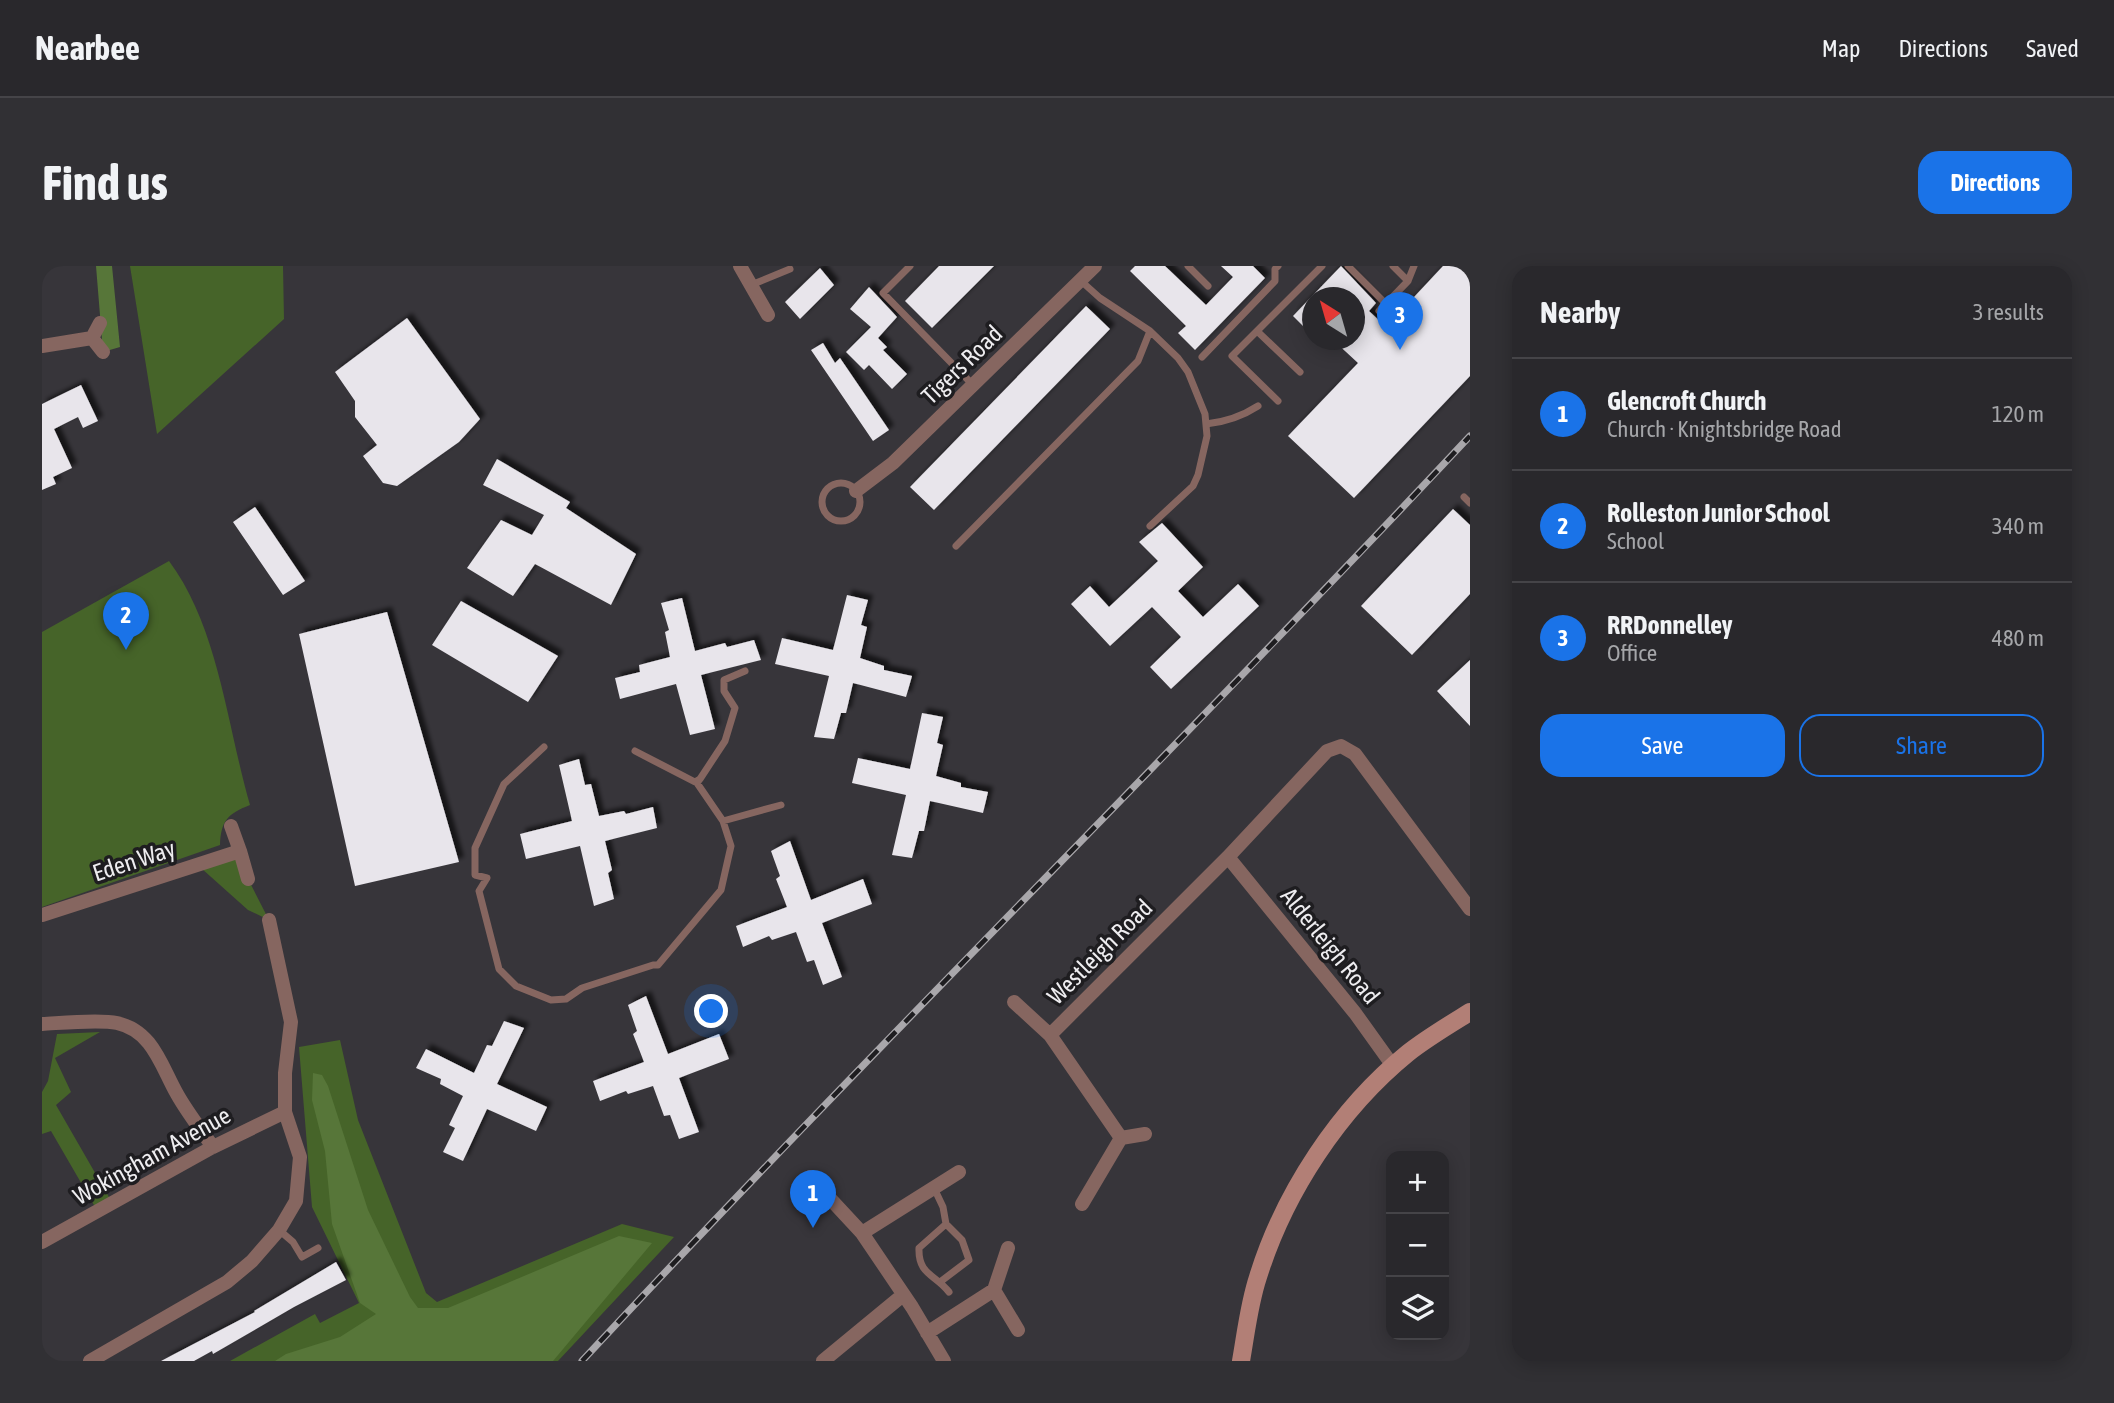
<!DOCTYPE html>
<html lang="en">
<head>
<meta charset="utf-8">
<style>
  :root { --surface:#29282c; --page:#313034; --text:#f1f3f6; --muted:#a5a6a9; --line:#454448; --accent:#1a73e8 }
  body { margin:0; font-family:"Asap Condensed",sans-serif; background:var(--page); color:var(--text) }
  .controls { position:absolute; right:21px; bottom:21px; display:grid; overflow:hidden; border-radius:14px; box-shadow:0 4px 18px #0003 }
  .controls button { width:63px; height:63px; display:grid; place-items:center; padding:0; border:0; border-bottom:2px solid var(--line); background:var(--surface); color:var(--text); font:35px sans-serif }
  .compass { position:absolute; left:1260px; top:21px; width:63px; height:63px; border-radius:50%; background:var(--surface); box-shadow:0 4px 18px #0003; rotate:323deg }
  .you { position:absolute; left:670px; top:746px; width:24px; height:24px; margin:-18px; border:5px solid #fff; border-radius:50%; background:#1a73e8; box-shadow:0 0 0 10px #1a73e833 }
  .badge { display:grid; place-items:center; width:46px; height:46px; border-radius:50%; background:var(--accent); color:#fff; font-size:23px; font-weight:700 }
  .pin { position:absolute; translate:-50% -58px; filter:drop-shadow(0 2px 4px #0008) }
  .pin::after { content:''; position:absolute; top:37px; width:24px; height:21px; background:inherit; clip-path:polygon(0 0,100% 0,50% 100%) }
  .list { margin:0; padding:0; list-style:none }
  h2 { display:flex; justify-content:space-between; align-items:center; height:91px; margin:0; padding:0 28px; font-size:30px }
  h2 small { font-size:23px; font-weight:400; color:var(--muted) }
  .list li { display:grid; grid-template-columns:46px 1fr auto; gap:21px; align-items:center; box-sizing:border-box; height:112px; padding:0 28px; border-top:2px solid var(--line) }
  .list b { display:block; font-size:26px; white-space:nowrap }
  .list p { margin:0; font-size:23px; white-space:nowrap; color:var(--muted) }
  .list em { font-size:23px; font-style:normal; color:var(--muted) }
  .actions { display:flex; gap:14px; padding:21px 28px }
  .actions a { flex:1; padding:16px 0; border:2px solid var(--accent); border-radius:21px; text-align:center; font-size:24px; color:var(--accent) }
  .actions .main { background:var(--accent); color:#fff }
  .icon { flex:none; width:38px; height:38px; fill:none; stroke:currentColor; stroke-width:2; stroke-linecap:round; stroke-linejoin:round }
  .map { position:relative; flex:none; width:1428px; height:1095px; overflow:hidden; border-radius:21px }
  header { display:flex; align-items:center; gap:42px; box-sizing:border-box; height:98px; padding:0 35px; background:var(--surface); border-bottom:2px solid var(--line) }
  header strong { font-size:33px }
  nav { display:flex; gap:38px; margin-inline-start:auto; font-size:24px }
  .intro { display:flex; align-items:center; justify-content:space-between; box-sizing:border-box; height:168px; padding:0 42px }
  h1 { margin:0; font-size:49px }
  .button { padding:18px 32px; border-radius:21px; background:var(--accent); color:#fff; font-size:24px; font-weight:700 }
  main { display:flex; gap:42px; padding:0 42px }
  aside { flex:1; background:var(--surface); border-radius:21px; box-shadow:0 4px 18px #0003 }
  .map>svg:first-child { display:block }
  .green { fill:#466429 }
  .forest { fill:#577639 }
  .building { fill:#e8e5eb; filter:url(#shadow) }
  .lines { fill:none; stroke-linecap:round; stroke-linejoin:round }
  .lane { stroke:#866660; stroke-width:7 }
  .street { stroke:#866660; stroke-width:14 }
  .secondary { stroke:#b27f76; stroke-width:18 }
  .rail-casing { stroke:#a9a7ab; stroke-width:7 }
  .rail { stroke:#1e1d20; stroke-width:4.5; stroke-dasharray:13; stroke-linecap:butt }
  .labels { text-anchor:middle; stroke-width:7; stroke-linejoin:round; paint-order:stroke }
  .street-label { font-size:24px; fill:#eeedf0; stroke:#1e1d20 }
</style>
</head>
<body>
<header>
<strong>Nearbee</strong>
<nav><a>Map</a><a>Directions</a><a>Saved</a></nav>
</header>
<div class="intro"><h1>Find us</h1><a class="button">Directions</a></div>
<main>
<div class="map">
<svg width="1428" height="1095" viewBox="0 0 1428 1095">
  <defs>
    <filter id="shadow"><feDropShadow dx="5" dy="-5" stdDeviation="2" flood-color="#0009"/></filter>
  </defs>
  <rect width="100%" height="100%" fill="#37353a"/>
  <path class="green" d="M88 0H241L242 53 115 168Z
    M127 295C177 362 185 460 208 539 185 548 179 555 178 579L0 641V366Z
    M198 585 206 613 227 654 206 644 159 602Z
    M58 766 13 792 29 826 14 839 71 938 56 946 9 865 0 868V826L6 815 15 768Z
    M298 774 316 854 384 1027 395 1036 580 958 632 971 516 1095H188L273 1048 278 1057 317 1037 270 941 257 781Z"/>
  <path class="forest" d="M54 0H70L78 81 61 86Z
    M271 807 280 809 286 820 326 944 368 1031 376 1042H406L577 970 610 977 511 1095H233L244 1088 298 1071 334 1048 318 1037 290 958 283 885 270 834Z"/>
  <path class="building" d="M897 0H952L890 62 863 35Z
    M1093 0H1123L1164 39 1191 11 1179 0H1211L1223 12 1153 84 1136 67 1144 60 1088 5Z
    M1299 0 1334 37 1327 45 1344 61 1401 0H1428V110L1312 232 1246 170 1316 97 1291 74H1312V32H1270V69L1251 50Z
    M778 2 792 19 758 53 743 36Z
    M827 21 855 51 836 72 845 81 841 84 865 108 850 123 827 99 822 104 804 86 829 61 808 43Z
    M1044 40 1068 63 892 244 868 221Z
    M365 52 438 153 417 176 355 220 341 217 321 190 335 179 313 151V135L293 106Z
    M781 77 793 97 798 92 847 164 831 175 769 84Z
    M39 119 56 155 41 162 36 151 12 163 30 202 11 211 14 218 0 224V138Z
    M455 193 528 236 524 242 594 288 569 339 493 298 471 330 425 302 459 254 490 269 502 249 441 219Z
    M213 241 263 315 241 329 191 256Z
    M1411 243 1428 259V328L1370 389 1319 340Z
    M1120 257 1161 301 1136 325 1161 351 1196 318 1217 340 1129 423 1108 401 1139 371 1110 341 1068 380 1029 338 1048 320 1067 341 1116 295 1097 276Z
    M805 329 826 334 819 359 825 361 818 392 842 400V404L870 410 864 431 811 417 804 447H799L792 473 772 471 787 410 733 398 740 372 791 384Z
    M640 332 653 385 683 377 685 381 712 374 719 394 659 409 673 463 648 469 634 418 578 433 573 412 598 406 597 399 628 391 623 366 627 364 619 337Z
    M419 335 516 390 486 436 390 379Z
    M345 346 417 596 313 620 257 368Z
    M1428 394V460L1395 425Z
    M880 447 901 451 895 477 901 479 894 510 919 517V521L946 526 941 547 888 535 882 565H877L870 592 850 589 864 529 810 517 816 492 868 503Z
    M537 493 543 519 549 518 557 550 582 545 584 548 611 541 615 562 563 575 570 604 566 607 572 633 552 640 538 580 484 593 478 568 530 555 517 499Z
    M748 575 769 634 821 613 830 638 780 657 800 711 781 719 772 694 765 696 754 666 730 674 727 670 701 681 694 660 745 641 734 613 738 610 729 585Z
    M604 730 626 788 677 768 687 793 637 812 657 866 637 873 628 849 622 850 611 820 586 828 584 825 558 835 551 815 602 796 591 768 595 765 586 739Z
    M462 755 482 762 455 818 505 841 494 865 445 843 421 895 401 886 413 862 407 859 421 830 398 818 399 813 374 802 384 783 432 807 445 779 450 780Z
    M294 996 304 1014 252 1041 171 1088 170 1085 152 1095H119L213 1046 212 1045Z"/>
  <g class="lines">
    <path class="lane" d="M868 0 841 27 931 119
      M1146 0 1166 20
      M1306 0 1344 38
      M1351 0 1366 15
      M1039 15 1058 32 1108 65 1136 92 1146 106 1163 148 1165 170 1156 209 1151 220 1108 260
      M709 19 748 3
      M1337 45 1366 15 1372 0
      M1215 65 1258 106
      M1160 91 1233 15V3L1236 0
      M1236 135 1190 90 1280 0
      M1164 158C1184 156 1199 151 1216 140
      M780 236a19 19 0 1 1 38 0a19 19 0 1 1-38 0Z
      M1422 231 1428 237
      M914 280 1096 95 1108 65
      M502 481 462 518 433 582V609L445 612 437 625 457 703 474 720 509 734 524 733 540 722 611 699H616L679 624 689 580 681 555 655 517 658 513 653 516 593 485
      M658 513 683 475 693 442 682 425V414L703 405
      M681 555 739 539
      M892 922 901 941 904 958 877 982C876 1009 893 1008 907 1026
      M237 964 251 976 260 991 276 982
      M898 1016 927 994 920 974 904 958"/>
    <path class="street" d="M698 0 726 49
      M50 72 61 86
      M0 80 50 72 58 57
      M814 225 851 197 1053 0
      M189 560 198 585
      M1186 591 1313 747 1351 800
      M0 649 198 585 206 613
      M972 736 1008 769
      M0 758C19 757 57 753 75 757 111 765 119 800 135 828 145 846 159 864 171 881
      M1079 872 1103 868
      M768 911 820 967 870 1041 902 1095
      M1040 938 1079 872 1008 769 1186 591 1285 485 1299 480 1313 488 1428 643
      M820 967 917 906
      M0 976 169 882 243 846
      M966 982 952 1024 976 1064
      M885 1067 952 1024
      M48 1095 185 1016 210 995 237 964 254 935 258 891 243 846V807L249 756 227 654
      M781 1095 861 1029"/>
    <path class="secondary" d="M1199 1095C1204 1067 1207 1038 1216 1011 1242 927 1297 843 1366 787 1385 772 1407 759 1428 746"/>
    <g class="rail-casing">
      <path id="rail" d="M540 1095C831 782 1136 482 1428 170"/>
    </g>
    <use href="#rail" class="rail"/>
  </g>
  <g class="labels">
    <g class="street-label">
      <text transform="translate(920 99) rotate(-44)" y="8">Tigers Road</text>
      <text transform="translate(92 595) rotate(-18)" y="8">Eden Way</text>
      <text transform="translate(1288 680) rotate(51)" y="8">Alderleigh Road</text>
      <text transform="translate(1058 686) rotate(-45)" y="8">Westleigh Road</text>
      <text transform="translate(110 890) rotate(-29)" y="8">Wokingham Avenue</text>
    </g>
  </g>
</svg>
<div class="controls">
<button>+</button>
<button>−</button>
<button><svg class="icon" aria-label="layers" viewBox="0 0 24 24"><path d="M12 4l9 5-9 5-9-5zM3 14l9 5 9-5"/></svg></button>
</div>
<svg class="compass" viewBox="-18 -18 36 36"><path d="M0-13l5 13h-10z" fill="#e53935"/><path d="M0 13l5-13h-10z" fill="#a5a6a9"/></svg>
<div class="you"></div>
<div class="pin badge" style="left:771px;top:962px">1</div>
<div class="pin badge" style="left:84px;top:384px">2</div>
<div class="pin badge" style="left:1358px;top:84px">3</div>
</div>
<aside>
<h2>Nearby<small>3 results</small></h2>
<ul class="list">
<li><span class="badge">1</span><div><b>Glencroft Church</b><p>Church · Knightsbridge Road</p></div><em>120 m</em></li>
<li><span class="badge">2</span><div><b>Rolleston Junior School</b><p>School</p></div><em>340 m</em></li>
<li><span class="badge">3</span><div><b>RRDonnelley</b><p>Office</p></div><em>480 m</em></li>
</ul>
<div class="actions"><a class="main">Save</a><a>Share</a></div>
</aside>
</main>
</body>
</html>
